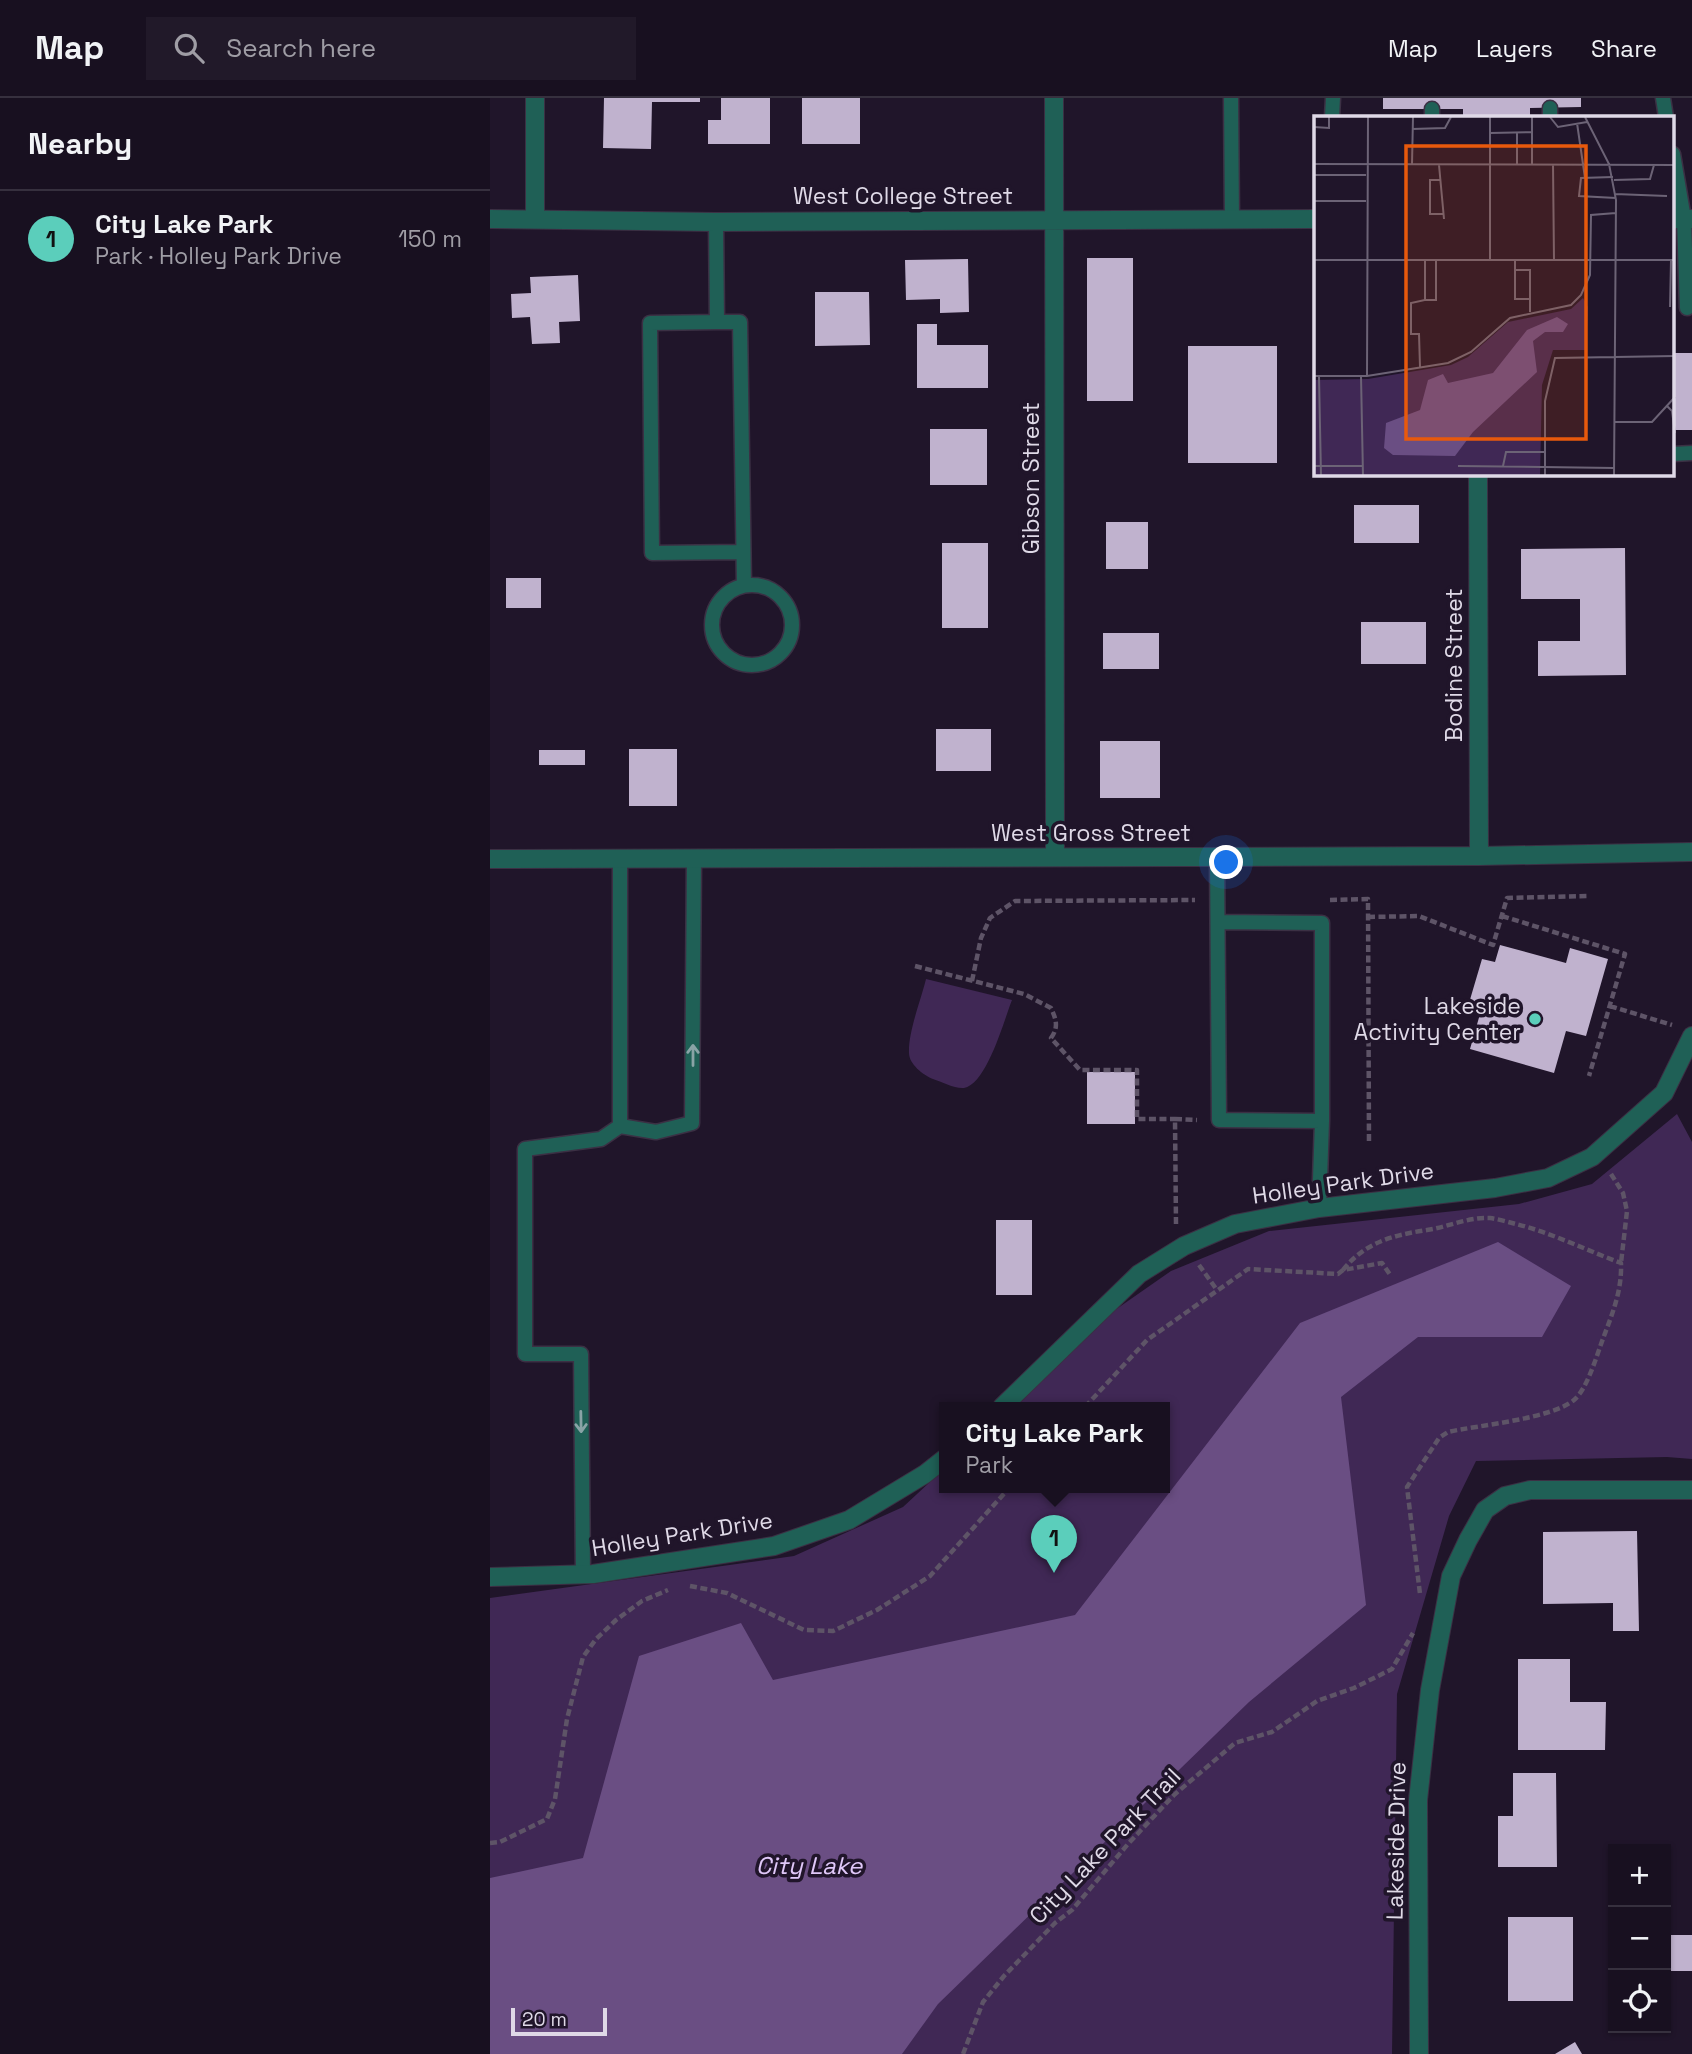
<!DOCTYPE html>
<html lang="en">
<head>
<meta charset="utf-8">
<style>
  :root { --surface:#181020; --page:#211929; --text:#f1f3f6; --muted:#9f9da5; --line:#36303e; --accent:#5bcebb }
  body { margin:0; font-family:"Space Grotesk",sans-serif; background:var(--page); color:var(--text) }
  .controls { position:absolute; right:21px; bottom:21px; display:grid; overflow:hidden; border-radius:0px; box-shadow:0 2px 5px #0004 }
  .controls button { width:63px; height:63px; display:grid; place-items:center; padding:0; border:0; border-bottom:2px solid var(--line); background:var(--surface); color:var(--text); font:35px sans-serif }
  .scale { position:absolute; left:21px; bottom:18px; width:96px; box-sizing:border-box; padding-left:7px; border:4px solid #dfd9e7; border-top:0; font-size:19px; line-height:24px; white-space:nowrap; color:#dfd9e7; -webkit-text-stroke:5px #20152a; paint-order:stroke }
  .you { position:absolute; left:737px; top:765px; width:24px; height:24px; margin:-18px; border:5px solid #fff; border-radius:50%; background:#1a73e8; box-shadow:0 0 0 10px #1a73e833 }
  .badge { display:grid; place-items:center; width:46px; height:46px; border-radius:50%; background:var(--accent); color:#111; font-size:23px; font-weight:700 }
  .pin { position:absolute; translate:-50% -58px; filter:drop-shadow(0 2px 4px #0008) }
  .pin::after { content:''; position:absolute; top:37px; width:24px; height:21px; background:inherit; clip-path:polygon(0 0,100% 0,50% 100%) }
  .popup { position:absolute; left:449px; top:1304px; width:231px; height:91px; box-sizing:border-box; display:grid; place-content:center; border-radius:0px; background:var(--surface); filter:drop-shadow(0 2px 5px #0005); font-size:23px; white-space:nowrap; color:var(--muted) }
  .popup b { font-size:26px; color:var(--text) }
  .popup::after { content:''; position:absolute; left:50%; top:100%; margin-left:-14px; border:14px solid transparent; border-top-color:var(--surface) }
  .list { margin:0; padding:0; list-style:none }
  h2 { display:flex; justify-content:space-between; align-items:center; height:91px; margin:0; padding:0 28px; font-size:30px }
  h2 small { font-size:23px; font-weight:400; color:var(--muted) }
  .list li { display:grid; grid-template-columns:46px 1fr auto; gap:21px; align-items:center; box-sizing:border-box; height:98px; padding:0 28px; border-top:2px solid var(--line) }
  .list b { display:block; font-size:26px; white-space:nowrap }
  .list p { margin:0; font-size:23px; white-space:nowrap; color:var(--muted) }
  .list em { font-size:23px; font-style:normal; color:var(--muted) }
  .icon { flex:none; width:38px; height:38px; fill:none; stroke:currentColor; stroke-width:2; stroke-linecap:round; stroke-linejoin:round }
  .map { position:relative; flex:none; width:1202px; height:1956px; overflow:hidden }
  header { display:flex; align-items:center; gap:42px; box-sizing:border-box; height:98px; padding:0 35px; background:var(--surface); border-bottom:2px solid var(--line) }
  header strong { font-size:33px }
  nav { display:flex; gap:38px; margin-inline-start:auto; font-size:24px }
  .search { width:490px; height:63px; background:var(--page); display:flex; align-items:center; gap:18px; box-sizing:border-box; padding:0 24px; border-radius:0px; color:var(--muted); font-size:26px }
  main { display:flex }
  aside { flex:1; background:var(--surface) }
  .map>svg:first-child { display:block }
  .green { fill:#402855 }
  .water { fill:#6a4e83 }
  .building { fill:#c0b2ce }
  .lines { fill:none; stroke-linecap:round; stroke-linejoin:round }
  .service-casing { stroke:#3b3044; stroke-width:17 }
  .minor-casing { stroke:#3b3044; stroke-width:20 }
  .path { stroke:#5e5467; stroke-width:4.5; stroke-dasharray:7 3.5; stroke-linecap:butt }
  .service { stroke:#1f6056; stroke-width:14 }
  .minor { stroke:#1f6056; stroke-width:18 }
  .oneway { stroke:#89a3a6 }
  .poi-dot { fill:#5bcebb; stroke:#20152a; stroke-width:2.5 }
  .labels { text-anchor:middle; stroke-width:7; stroke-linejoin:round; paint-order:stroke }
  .street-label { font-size:23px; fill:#dfd9e7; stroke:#20152a }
  .poi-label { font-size:23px; fill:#dfd9e7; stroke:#20152a; text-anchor:end }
  .water-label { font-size:24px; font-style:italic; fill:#e0c8f9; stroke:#20152a }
  .inset-road { fill:none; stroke:#6c6376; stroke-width:2 }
  .view { fill:#e8590c; fill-opacity:0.15; stroke:#e8590c; stroke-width:3.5 }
  .inset-edge { fill:none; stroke:#dfd9e7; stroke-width:3.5 }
</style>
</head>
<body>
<header>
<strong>Map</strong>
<div class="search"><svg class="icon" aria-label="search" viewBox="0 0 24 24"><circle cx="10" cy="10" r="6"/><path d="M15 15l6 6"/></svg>Search here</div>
<nav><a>Map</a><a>Layers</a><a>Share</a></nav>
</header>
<main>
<aside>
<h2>Nearby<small></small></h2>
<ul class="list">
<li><span class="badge">1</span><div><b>City Lake Park</b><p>Park · Holley Park Drive</p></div><em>150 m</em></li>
</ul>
</aside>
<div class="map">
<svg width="1202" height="1956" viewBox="0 0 1202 1956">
  <rect width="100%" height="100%" fill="#20152a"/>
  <path class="green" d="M436 881 522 902C514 922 497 986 474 990 465 991 452 984 443 981 433 977 419 966 419 955 418 934 431 902 436 881Z
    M1187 1016 1202 1044V1361L1177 1359 986 1363 959 1418 907 1596 902 1956H0V1500L304 1458 413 1409 454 1371V1389H674V1309H520L615 1219 681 1173 779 1133 1029 1106 1102 1086Z"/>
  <path class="water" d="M1008 1144 1081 1188 1052 1239H928L851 1299 876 1507 759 1604 448 1906 412 1956H0V1780L93 1760 149 1558 251 1525 283 1582 585 1517 810 1225Z"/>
  <path class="building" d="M114 0H210V4H162L161 51 113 50Z
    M231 0H280V46H218V22H231Z
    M312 0H370V46H312Z
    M893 0H1091V9L1040 10V19H973V11H893Z
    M597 160H643V303H597Z
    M478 161 479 214 450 215V201L416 202 415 162Z
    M88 177 90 223 69 224 70 245 42 246 40 219 22 220 21 196 41 195 40 179Z
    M325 194H379L380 247 325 248Z
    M427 226H447V247H498V290H427Z
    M698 248H787V365H698Z
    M1183 255H1202V332H1183Z
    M440 331H497V387H440Z
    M864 407H929V445H864Z
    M616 424H658V471H616Z
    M452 445H498V530H452Z
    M1135 450 1136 577 1048 578V543H1090V501H1031V451Z
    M16 480H51V510H16Z
    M871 524H936V566H871Z
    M613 535H669V571H613Z
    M446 631H501V673H446Z
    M610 643H670V700H610Z
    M139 651H187V708H139Z
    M49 652H95V667H49Z
    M1010 847 1076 865 1080 850 1118 861 1096 938 1076 933 1064 975 980 951 992 909 979 905 992 861 1005 864Z
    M597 974H645V1026H597Z
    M506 1122H542V1197H506Z
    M1147 1433 1149 1533H1123V1505L1053 1506V1434Z
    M1028 1561H1080V1604H1116L1115 1652H1028Z
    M1023 1675H1066L1067 1769H1008V1718H1023Z
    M1018 1819H1083V1903H1018Z
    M1176 1837H1202V1873H1176Z
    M1085 1944 1092 1956H1065Z"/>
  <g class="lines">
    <g class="service-casing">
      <path id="service" d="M741 0 742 121
        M1173 0 1176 19
        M1060 10V19
        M842 19 843 0
        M942 19V11
        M1183 56 1194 121 1197 210
        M226 124 227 224H250L254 487
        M227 224 160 225 162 455 253 454
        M1183 356 1202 355
        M222 527a40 40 0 1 1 80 0a40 40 0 1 1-80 0Z
        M727 759 729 1022 832 1023 829 1110
        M728 824 832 825V1023
        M130 1028 166 1034 202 1025 204 760
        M93 1476 91 1256H35V1051L111 1041 130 1028V760"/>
    </g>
    <g class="minor-casing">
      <path id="minor" d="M45 0V121
        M564 0 565 759
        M0 121 226 124 826 121
        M1183 121H1202
        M988 376 989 758
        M0 761 989 758 1202 754
        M512 1309 649 1176 694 1148 745 1126 829 1110 1005 1090 1058 1080 1102 1059 1174 995 1202 938
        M0 1479 103 1476 284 1448 359 1422 435 1376 454 1361
        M929 1956 928 1702 940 1592 961 1478 978 1442 995 1412 1015 1398 1040 1392H1202"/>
    </g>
    <path class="path" d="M840 802 878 801 879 1046
      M1012 818 1135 856 1099 978
      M878 819 929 818 1003 847 1017 800 1098 798
      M425 868 534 896 561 910C566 921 569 929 561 940L590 972H647V1021H685
      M482 883 491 840 500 820 525 803 705 802
      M1120 908 1182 927
      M1121 1076 1133 1095 1137 1113 1131 1165
      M686 1126 685 1021 707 1022
      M709 1167 727 1192
      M853 1172C875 1144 904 1137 937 1132 958 1129 978 1119 1000 1120 1008 1121 1018 1124 1026 1126 1062 1135 1096 1152 1131 1165 1132 1192 1123 1214 1114 1238 1107 1256 1098 1290 1084 1302 1061 1321 989 1327 958 1334L949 1340 917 1389 930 1496
      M595 1309 657 1242 758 1171 848 1176 853 1172 892 1165 901 1178
      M200 1488 237 1495 314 1532 343 1533 387 1512 440 1478 520 1389
      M0 1745 10 1744 57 1721 65 1701 77 1621 93 1559 106 1541 126 1522 152 1503 178 1492
      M473 1956 493 1904 514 1878 565 1825 582 1812 638 1746 684 1697 745 1645 782 1634 827 1603 864 1590 902 1571 923 1535"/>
    <use href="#service" class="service"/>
    <use href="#minor" class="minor"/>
  </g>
  <defs><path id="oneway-shaft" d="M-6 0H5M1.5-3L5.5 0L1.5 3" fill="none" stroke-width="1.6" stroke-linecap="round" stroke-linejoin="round" transform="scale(1.75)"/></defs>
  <g class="oneway">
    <use href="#oneway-shaft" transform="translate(203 957) rotate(-90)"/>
    <use href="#oneway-shaft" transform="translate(91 1324) rotate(89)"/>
  </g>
  <circle class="poi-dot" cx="1045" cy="921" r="7"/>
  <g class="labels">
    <g class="street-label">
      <text x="413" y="106">West College Street</text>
      <text transform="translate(541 380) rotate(-90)" y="8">Gibson Street</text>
      <text transform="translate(964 567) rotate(-90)" y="8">Bodine Street</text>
      <text x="601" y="743">West Gross Street</text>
      <text transform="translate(853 1085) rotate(-8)" y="8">Holley Park Drive</text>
      <text transform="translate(192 1436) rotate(-9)" y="8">Holley Park Drive</text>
      <text transform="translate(906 1743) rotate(-89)" y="8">Lakeside Drive</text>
      <text transform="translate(615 1748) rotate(-46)" y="8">City Lake Park Trail</text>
    </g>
    <g class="poi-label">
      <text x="1031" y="916">Lakeside<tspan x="1031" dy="26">Activity Center</tspan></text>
    </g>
    <g class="water-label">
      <text x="319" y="1776">City Lake</text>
    </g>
  </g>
  <g transform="translate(824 18)">
    <rect width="360" height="360" fill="#20152a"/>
    <path d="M269 182 274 191 272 234H239L228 269 226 360H0V264L54 263 137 249 154 241 194 206 257 193Z" fill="#402855"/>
    <path d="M243 201 254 208 249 216H231L219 225 223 256 159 316 141 340 79 339 70 332 72 307 106 294 114 264 129 258 134 267 179 257 213 214Z" fill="#6a4e83"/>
    <path class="inset-road" d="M176 1V144M236 1 244 11 273 6M271 1 295 48 302 84 300 360M263 7 271 62M0 11 15 12V1M98 13 131 12 137 1M203 16V48M176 17 218 16M0 48 361 49M98 48 99 1M218 48V1M239 48 240 144M125 49 130 103M0 59H52M299 61 267 62 265 80 302 82M126 64H116V98H130M300 64 336 63 340 49M301 78 353 80M0 85H52M0 144H361M201 144V183H216V196M201 154H216V183M111 184H122V144M356 191 357 144M106 251 105 218H97V187L111 184V144M0 260H53L134 247 157 236 196 202 257 189 267 179 276 159 277 99 302 97M5 260 7 360M47 260 49 360M53 260 54 1M353 290 358 295 361 317M300 306H338L361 281M0 350H48M144 350 300 352M189 350 192 336H231M231 360V285L241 242 361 240"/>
    <path class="view" d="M92 30H272V323H92Z"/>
    <rect width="360" height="360" class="inset-edge"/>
  </g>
</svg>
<div class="controls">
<button>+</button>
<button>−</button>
<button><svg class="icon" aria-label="locate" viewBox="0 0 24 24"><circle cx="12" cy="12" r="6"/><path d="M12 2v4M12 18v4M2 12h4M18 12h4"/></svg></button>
</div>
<div class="scale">20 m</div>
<div class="you"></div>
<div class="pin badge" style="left:564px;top:1475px">1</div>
<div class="popup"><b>City Lake Park</b>Park</div>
</div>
</main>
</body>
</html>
